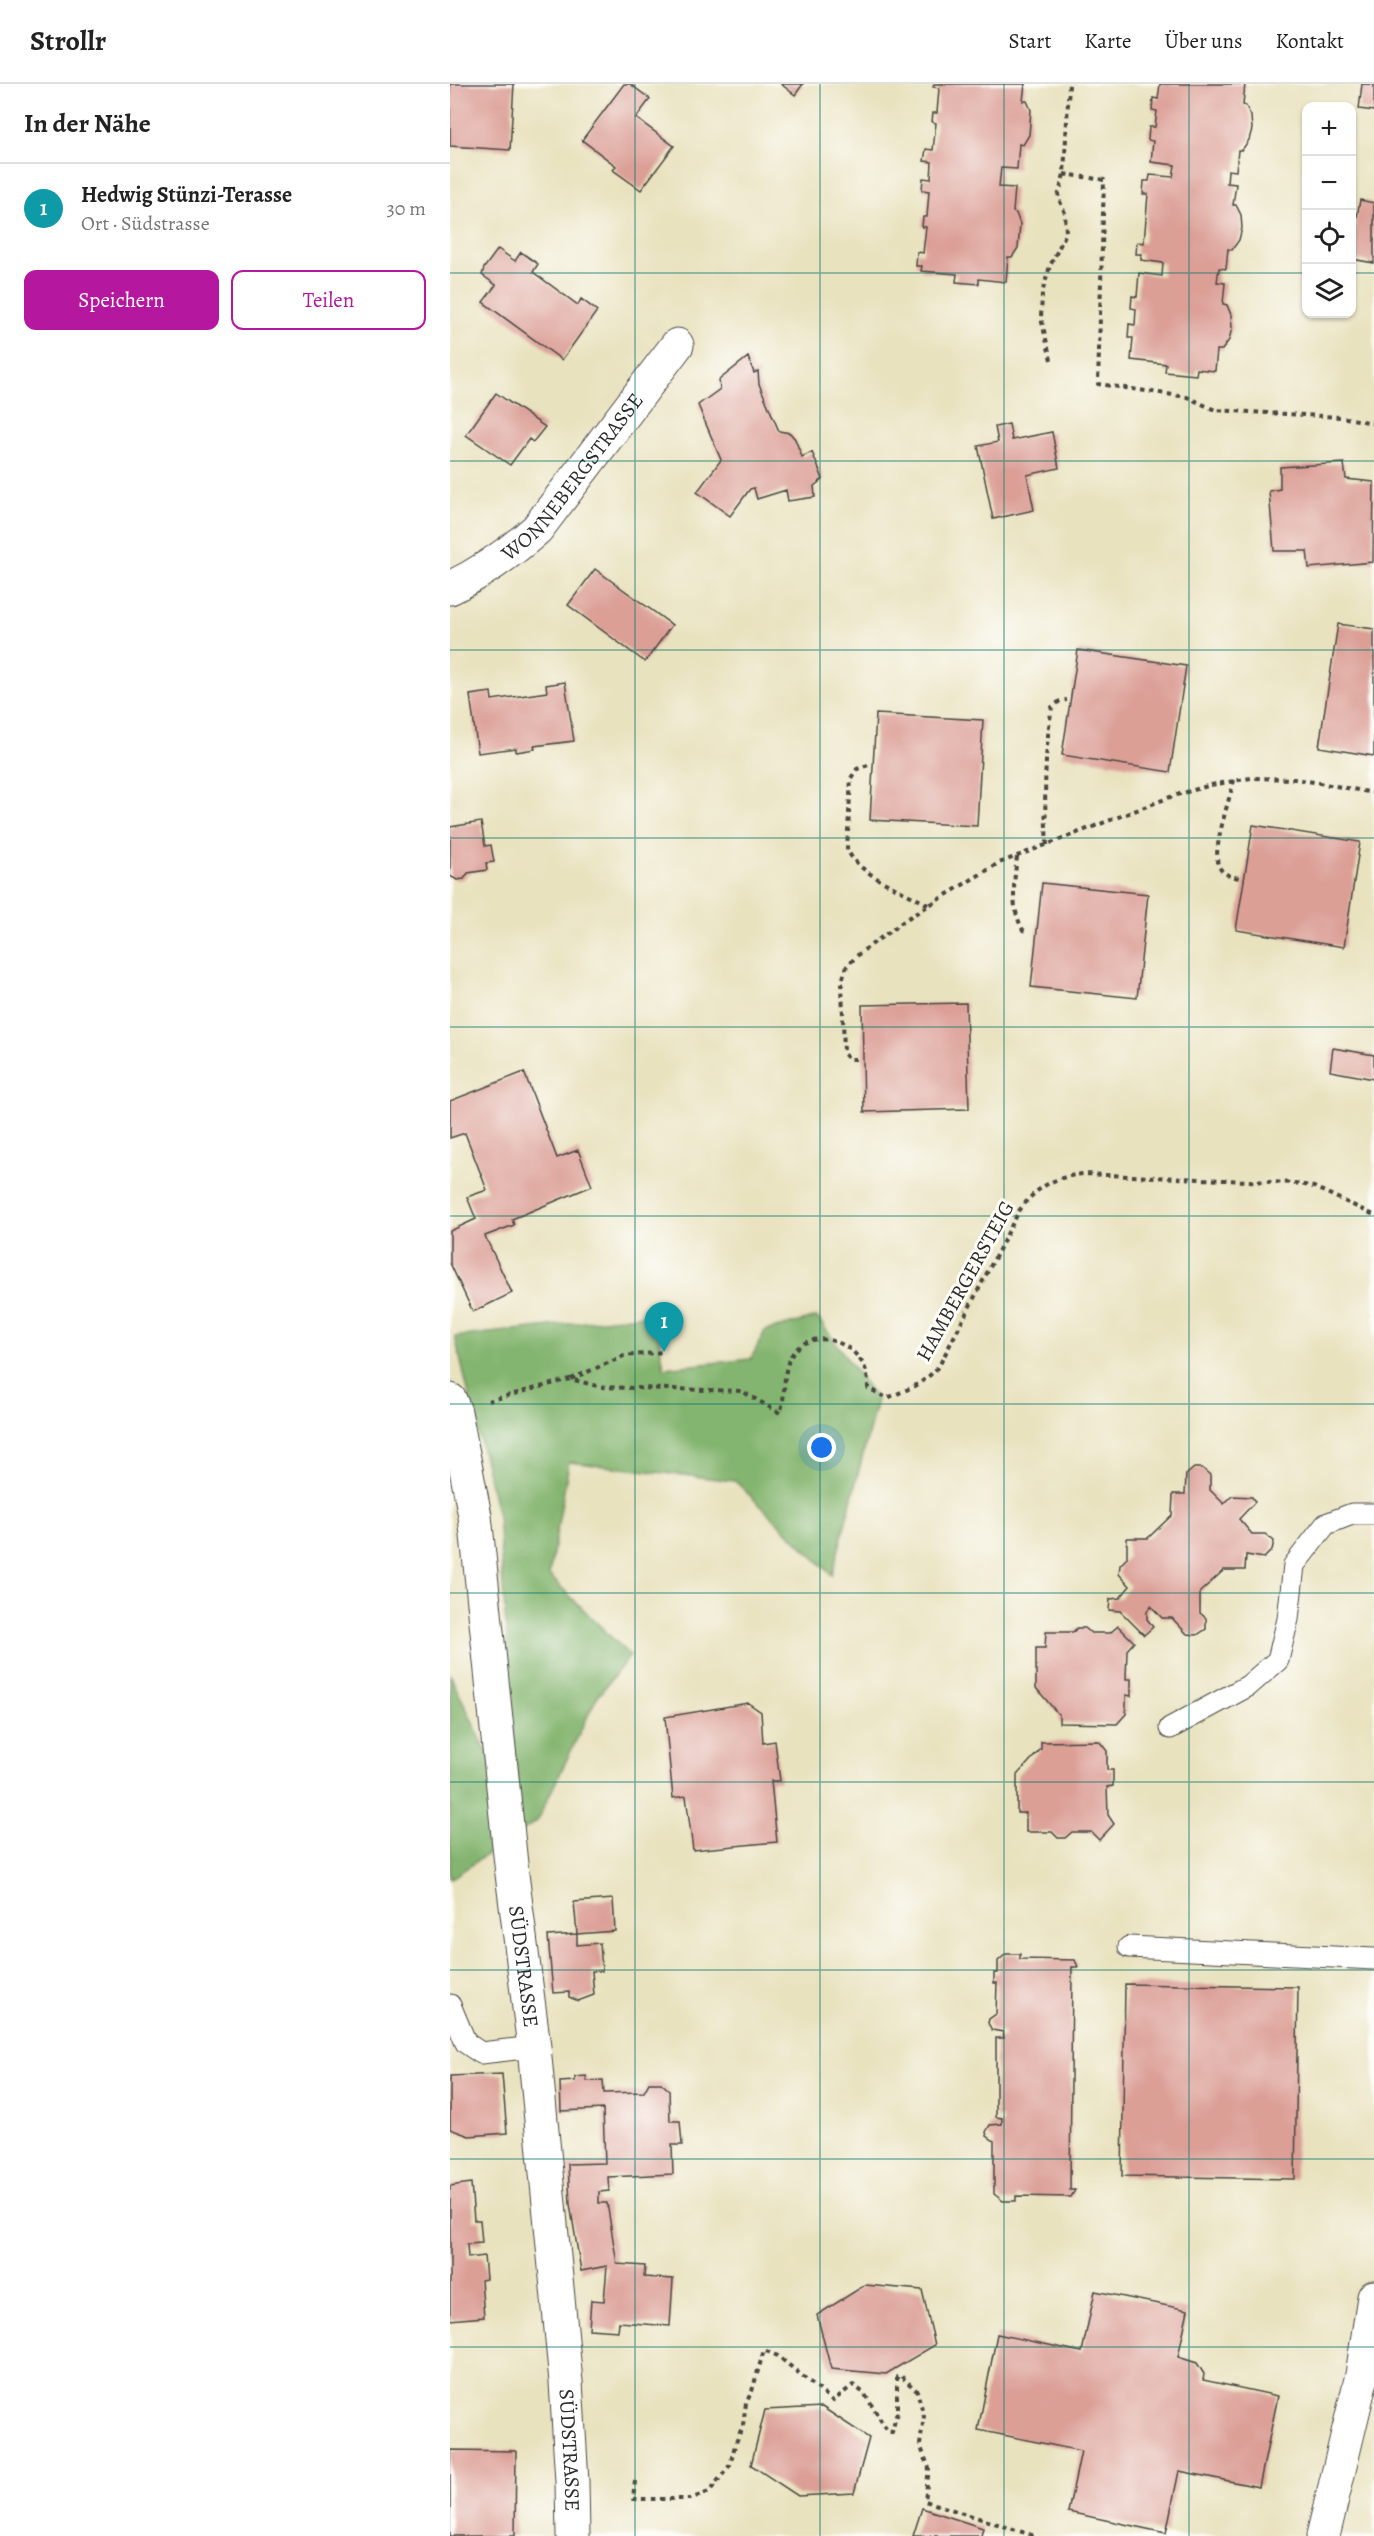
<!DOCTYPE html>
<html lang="de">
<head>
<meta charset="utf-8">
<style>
  :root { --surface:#fff; --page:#f2f2f2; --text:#222; --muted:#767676; --line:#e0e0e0; --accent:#b5179e }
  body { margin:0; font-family:Alegreya,serif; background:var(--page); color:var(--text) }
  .controls { position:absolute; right:18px; top:18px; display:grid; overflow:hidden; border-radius:12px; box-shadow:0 2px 4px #0004 }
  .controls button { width:54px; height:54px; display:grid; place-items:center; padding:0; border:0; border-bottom:2px solid var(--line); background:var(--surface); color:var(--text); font:30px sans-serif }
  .you { position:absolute; left:372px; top:1364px; width:21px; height:21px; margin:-15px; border:4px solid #fff; border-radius:50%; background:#1a73e8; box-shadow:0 0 0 9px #1a73e833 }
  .badge { display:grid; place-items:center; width:39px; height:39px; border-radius:50%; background:var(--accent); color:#fff; font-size:20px; font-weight:700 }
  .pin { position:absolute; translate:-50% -50px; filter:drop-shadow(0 2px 3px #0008) }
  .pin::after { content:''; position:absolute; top:32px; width:21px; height:18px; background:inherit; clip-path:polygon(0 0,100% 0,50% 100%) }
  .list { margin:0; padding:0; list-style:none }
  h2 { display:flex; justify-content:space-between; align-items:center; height:78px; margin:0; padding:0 24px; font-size:26px }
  h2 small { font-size:20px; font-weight:400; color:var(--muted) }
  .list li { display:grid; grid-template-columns:39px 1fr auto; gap:18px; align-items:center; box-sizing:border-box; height:90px; padding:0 24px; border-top:2px solid var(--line) }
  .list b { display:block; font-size:22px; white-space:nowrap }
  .list p { margin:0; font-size:20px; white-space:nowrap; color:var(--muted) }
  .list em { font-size:20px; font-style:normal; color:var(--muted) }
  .actions { display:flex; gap:12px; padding:18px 24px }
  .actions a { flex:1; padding:14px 0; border:2px solid var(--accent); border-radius:12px; text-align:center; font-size:21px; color:var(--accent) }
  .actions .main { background:var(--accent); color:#fff }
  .icon { flex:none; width:33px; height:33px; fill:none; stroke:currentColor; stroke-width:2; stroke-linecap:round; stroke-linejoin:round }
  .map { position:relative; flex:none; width:924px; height:2452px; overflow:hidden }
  header { display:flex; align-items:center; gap:36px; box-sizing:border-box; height:84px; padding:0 30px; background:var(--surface); border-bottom:2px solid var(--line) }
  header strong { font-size:28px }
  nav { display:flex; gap:33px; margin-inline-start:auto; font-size:21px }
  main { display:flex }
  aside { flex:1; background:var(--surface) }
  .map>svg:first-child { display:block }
  .forest { fill:#84b56f; stroke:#58704d; stroke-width:1.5 }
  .building { fill:#db9f96 }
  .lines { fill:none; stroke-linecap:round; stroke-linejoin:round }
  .service-casing { stroke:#484641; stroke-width:23 }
  .minor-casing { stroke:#484641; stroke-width:35 }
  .tertiary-casing { stroke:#484641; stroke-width:35 }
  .path { stroke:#484641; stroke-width:4; stroke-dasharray:4.5 4.5; stroke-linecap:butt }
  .service { stroke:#fff; stroke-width:21 }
  .minor { stroke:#fff; stroke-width:33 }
  .tertiary { stroke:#fff; stroke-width:33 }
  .grid { fill:none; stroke:#0f766e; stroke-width:1.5; stroke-opacity:0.55 }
  .labels { text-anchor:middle; stroke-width:6; stroke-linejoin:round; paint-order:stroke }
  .street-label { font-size:21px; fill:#2b2b2b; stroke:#fdfcf7 }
</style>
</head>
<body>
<header>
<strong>Strollr</strong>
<nav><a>Start</a><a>Karte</a><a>Über uns</a><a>Kontakt</a></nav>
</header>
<main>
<aside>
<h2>In der Nähe<small></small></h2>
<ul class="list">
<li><span class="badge" style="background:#0f9aa8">1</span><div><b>Hedwig Stünzi-Terasse</b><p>Ort · Südstrasse</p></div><em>30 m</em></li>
</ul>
<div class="actions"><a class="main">Speichern</a><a>Teilen</a></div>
</aside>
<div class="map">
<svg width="924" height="2452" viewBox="0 0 924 2452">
  <rect width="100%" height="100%" fill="#fdfcf7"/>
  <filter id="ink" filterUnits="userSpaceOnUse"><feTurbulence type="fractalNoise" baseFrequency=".0167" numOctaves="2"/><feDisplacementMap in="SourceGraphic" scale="12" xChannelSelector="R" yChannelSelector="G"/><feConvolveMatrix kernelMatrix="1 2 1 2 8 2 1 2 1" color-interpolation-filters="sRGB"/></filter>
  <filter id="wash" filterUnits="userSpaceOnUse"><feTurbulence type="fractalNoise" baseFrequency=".008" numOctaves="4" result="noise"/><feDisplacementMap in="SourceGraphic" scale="24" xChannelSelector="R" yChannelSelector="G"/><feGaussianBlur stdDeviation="1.35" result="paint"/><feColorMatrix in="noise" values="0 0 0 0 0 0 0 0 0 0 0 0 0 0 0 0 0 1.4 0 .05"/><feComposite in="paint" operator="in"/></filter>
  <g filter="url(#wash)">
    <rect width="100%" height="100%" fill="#e9e2bf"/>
    <path class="forest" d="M205 1230 214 1284 301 1275 315 1247 367 1233 427 1316 382 1491 285 1397 119 1378 99 1491 180 1572 147 1613 87 1737 0 1795V1590L70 1738 48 1432 5 1253Z"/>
    <g id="blocks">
      <path class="building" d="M0 0H64L60 66 0 62Z
        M174 0H180L200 15 186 34 224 62 191 106 163 86 166 82 132 56Z
        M331 0H353L345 11Z
        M484 0H575L573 17H577L581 26 579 51 573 61 569 60 567 85 551 84 550 93 549 103 565 104 563 128 566 129 570 140 568 164 562 173H558L556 198 529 195V200L506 198 507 190 471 187 472 182H466L467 168 473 169 476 143H472L473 133H477L479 107 472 106 473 94 481 95 482 78 474 77 476 65 483 66 486 39 482 38 483 29H487L489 4 483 3Z
        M710 0H795L793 21 796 22 801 32 802 45 799 56 792 66H788L786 87 778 86 777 99 786 100 783 121H786L791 131 792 144 789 156 782 166 778 165 776 185 769 184 767 198 775 199 773 220 777 221 781 231 782 244 779 256 772 266H767L765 287 747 285 746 291 715 288 716 280 681 276 683 254H678L679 240 685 241 686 225 681 224 682 212 687 213 689 189 712 192 713 179 691 176V170H686L687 158 694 159 698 110H693L694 97H699L700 91 723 93 725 81 701 78 703 57 698 56 699 43H705L707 27 702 26 703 14 708 15Z
        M912 0H924V27L909 25Z
        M910 116 924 119V179L902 175V161Z
        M48 165 65 177 71 168 88 180 83 188 128 221 131 215 147 227 112 276 33 218 46 201 32 191 34 184Z
        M298 273 304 289 308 287 309 300 329 347 340 349 345 355 352 373 362 368 373 395 364 402 365 413 338 417 336 406 307 415 304 404 300 405 280 432 247 408 271 376 248 321 270 305 269 296Z
        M46 309 95 343 83 358 79 355 60 381 16 351Z
        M559 340 562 356 602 348 609 384 577 391 584 426 543 435 528 362 548 358 545 343Z
        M894 379 896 395 924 398 923 478 859 484 857 467H824L819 407 830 405V383Z
        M145 485 222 541 195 578 118 521Z
        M888 540 924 545V672L869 663Z
        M628 566 736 582 720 688 612 671Z
        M115 598 124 657 84 662 85 665 66 668V664L28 669 20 611 41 608 42 616 97 608 96 601Z
        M426 630 533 636 527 742 420 736Z
        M31 738 35 762 41 761 44 778 36 779 37 786 18 789 14 795 7 796 0 792V743Z
        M803 741 910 758 894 863 786 846Z
        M592 799 698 810 687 914 581 903Z
        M516 919 519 1025 414 1028 412 921Z
        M883 964 924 971V995L880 987Z
        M74 988 107 1074 128 1066 142 1102 62 1135 64 1141 35 1152 62 1209 23 1228 0 1179V1147L26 1135 17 1113 37 1106 15 1049 0 1054V1017Z
        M744 1384H752L760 1391V1406L774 1420 782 1412 802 1413 805 1418 789 1435 802 1450H815L824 1457 822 1466 814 1474 796 1471 795 1486H774L750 1508V1529L756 1534V1545L747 1551 737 1550 722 1534H712L701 1522 697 1527V1535L703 1543 694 1551 670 1527 659 1526 660 1515 670 1514 680 1502 669 1490 670 1481 677 1474V1454H698L722 1431 723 1410H735L736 1391Z
        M668 1542 684 1558 677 1566 676 1595H681V1612L676 1611V1630L667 1640 609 1639V1631L586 1604V1564H595L596 1548H623L627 1544H635L641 1549H660Z
        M298 1619 311 1628 313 1659 325 1657 330 1697H321L327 1758 243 1766 236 1712 223 1714 215 1633Z
        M649 1657 657 1667V1686H663V1702L657 1703 658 1731 664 1740 649 1756 641 1748H622L615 1754H608L602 1748H576V1729H567V1691L591 1665V1658Z
        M163 1815 165 1847 127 1850 124 1818Z
        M127 1850V1861L150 1859 152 1887H142L144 1911 128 1917 119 1913V1908L103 1909 98 1852Z
        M556 1870H570V1875L625 1876 628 1883H622L620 2106H625L621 2113 566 2112V2117H553L544 2110V2057L537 2052 536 2048 540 2041 552 2040V2034L546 2033V1954H554L553 1948 542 1946 538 1939 539 1935 546 1930 547 1899H544V1889H548V1877Z
        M675 1900 848 1903 845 2095 672 2092Z
        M52 1990 57 2049 19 2052 0 2045V1992Z
        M136 1992 137 1997 153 1996 154 2009 194 2008 199 1999H211L219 2006 220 2037H230L232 2061H222L223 2090 158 2093 159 2107 149 2108V2119H157L167 2180 195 2182 194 2193 223 2195 220 2242 169 2238 168 2247 139 2245 141 2216 154 2217 157 2182 131 2187 120 2120 118 2080 155 2079 153 2025 111 2027 110 1998 125 1997V1993Z
        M21 2099 24 2136H30L32 2159 17 2160 18 2174 34 2172 36 2195 31 2196 34 2233 0 2236V2102Z
        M415 2201 472 2206 485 2261 436 2290 381 2285 367 2231Z
        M645 2207 738 2226 728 2273 747 2279 754 2290 753 2296 828 2312 809 2403 729 2387 716 2449 618 2428 631 2367 528 2346 547 2250 632 2268Z
        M372 2323 419 2354 404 2409 348 2412 301 2381 315 2326Z
        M0 2366 66 2367 65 2452H0Z
        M472 2424 533 2444 531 2452H463Z"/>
    </g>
  </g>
  <g filter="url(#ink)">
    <use href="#blocks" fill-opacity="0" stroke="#484641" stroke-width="1.5"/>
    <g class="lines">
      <g class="service-casing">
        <path id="service" d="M720 1644 798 1602 828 1576 838 1535 844 1481 876 1440 902 1430H924
          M679 1863 924 1875
          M0 1921 16 1959 31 1969 84 1963"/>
      </g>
      <g class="minor-casing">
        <g id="minor">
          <path id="s1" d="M0 504C33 488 60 469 87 445L227 261"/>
          <path d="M873 2452 912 2291 924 2213"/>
        </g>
      </g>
      <g class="tertiary-casing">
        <g id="tertiary">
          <path id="s2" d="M0 1316 5 1328 25 1432 62 1790 84 1963 116 2298 122 2398 123 2452"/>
        </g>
      </g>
      <path class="path" d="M614 90 654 96 648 300 737 313 765 326 890 333 924 339
        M601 276 591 234 592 209 600 182 616 149 615 129 608 113 614 90 619 0
        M418 681 407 685 401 694 397 764C405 790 455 807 478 821
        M784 696C780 714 761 768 769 783 774 791 781 792 789 794
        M597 761C594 714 594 669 602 623L610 617 617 616
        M567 773C564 798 560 823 573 846L579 848
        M406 975H399L394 970 392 897 397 882 410 869 458 834 549 779 723 712 761 701 801 694 847 695 924 709
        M121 1295 174 1272 214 1268
        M38 1317 120 1295 151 1303 291 1307 330 1329C337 1310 331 1285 343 1269 360 1246 396 1254 411 1277 417 1285 418 1294 418 1304L437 1314C459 1305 476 1299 490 1280L569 1127C586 1103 604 1093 633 1090L845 1099 864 1103 924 1131
        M185 2397 183 2415H240L259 2408 280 2381 285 2361 293 2341 296 2319 302 2307 314 2266 328 2272 383 2317 403 2301 414 2309 438 2348H442L447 2328V2293L451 2292 467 2307 474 2332 470 2361 479 2384 475 2417 585 2452"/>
      <use href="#service" class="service"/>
      <use href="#minor" class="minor"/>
      <use href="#tertiary" class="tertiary"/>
    </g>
  </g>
  <path class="grid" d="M185 0V2452M370 0V2452M554 0V2452M739 0V2452M0 189H856M902 189H924M0 377H924M0 566H924M0 754H924M0 943H924M0 1132H924M0 1320H924M0 1509H924M0 1698H924M0 1886H924M0 2075H924M0 2263H924"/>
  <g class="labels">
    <g class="street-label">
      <text dy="7" stroke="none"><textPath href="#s1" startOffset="168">WONNEBERGSTRASSE</textPath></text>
      <text transform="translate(515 1197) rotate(-61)" y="7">HAMBERGERSTEIG</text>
      <text dy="7" stroke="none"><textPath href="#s2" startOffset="572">SÜDSTRASSE</textPath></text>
      <text dy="7" stroke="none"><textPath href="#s2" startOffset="1058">SÜDSTRASSE</textPath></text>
    </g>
  </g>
</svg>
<div class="controls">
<button>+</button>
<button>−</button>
<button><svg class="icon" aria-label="locate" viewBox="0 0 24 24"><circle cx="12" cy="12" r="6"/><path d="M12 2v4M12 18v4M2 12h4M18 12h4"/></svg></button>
<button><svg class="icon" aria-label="layers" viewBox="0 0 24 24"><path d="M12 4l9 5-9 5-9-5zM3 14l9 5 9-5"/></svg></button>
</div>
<div class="you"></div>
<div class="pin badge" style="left:214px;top:1268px;background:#0f9aa8">1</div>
</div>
</main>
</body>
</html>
